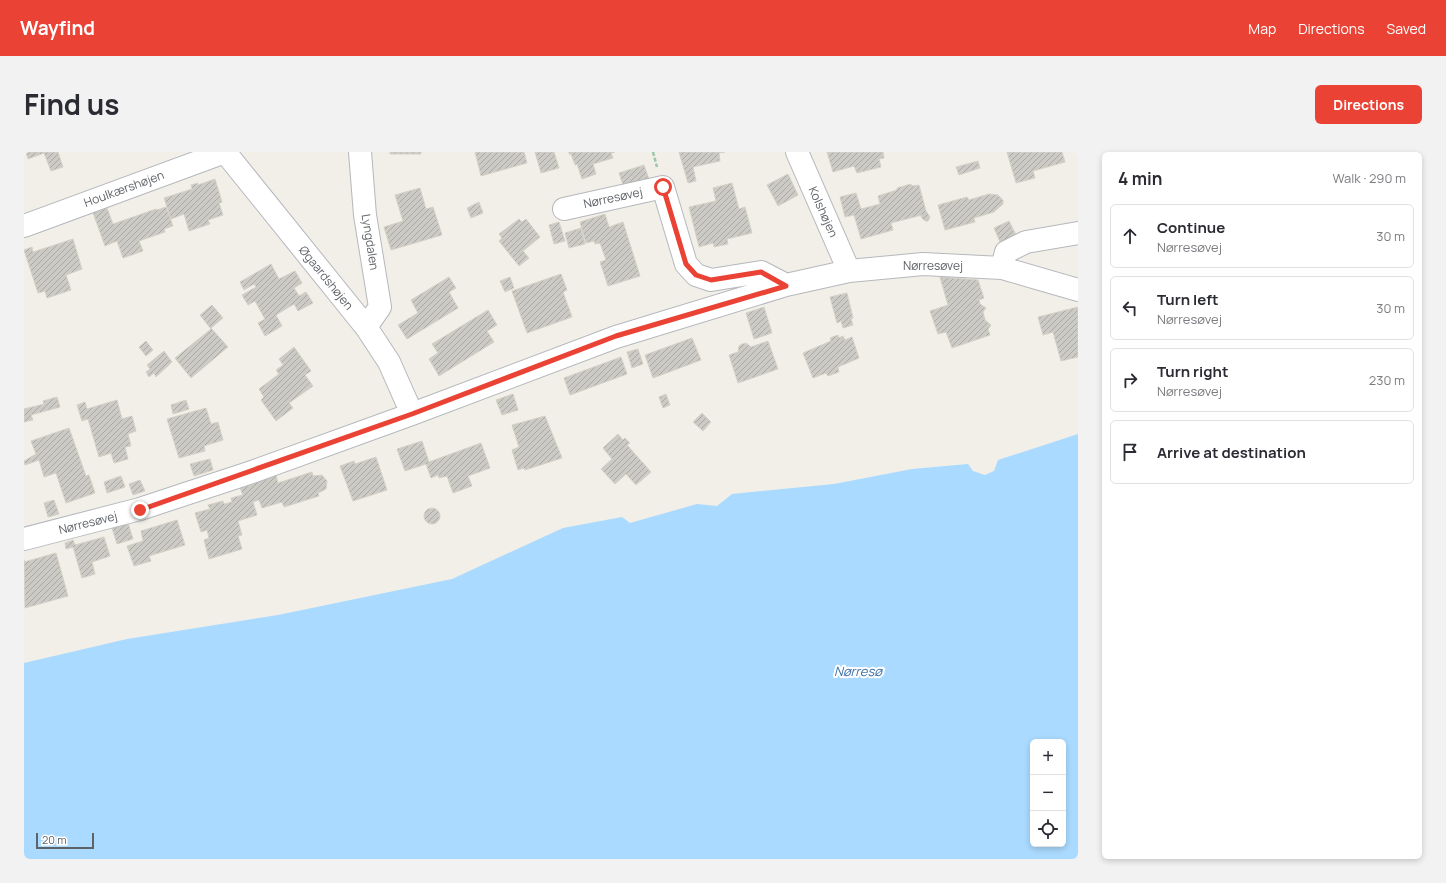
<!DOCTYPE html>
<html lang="en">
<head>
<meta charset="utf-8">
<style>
  :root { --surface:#fff; --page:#f2f2f3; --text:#2b2b33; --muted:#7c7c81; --line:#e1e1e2; --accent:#ea4335 }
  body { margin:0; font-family:Manrope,sans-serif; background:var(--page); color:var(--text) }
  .controls { position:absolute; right:12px; bottom:12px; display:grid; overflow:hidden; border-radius:6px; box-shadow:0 2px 6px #0003 }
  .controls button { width:36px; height:36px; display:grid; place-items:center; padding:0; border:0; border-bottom:1px solid var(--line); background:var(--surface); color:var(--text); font:20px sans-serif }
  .scale { position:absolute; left:12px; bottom:10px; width:58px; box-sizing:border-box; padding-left:4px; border:2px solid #5f6368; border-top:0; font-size:11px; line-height:14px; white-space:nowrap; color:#5f6368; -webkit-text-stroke:3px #fff; paint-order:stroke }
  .stop { position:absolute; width:12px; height:12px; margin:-9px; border:3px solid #ea4335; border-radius:50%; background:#fff }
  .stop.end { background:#ea4335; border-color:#fff; box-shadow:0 1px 4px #0008 }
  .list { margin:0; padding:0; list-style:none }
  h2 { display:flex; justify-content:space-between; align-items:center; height:52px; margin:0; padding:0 16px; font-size:17px }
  h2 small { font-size:13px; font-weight:400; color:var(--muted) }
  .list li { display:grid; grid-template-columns:26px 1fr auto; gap:12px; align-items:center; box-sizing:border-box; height:64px; margin:0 8px 8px; padding:0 8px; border:1px solid var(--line); border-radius:6px }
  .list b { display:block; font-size:15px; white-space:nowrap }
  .list p { margin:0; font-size:13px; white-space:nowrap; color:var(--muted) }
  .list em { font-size:13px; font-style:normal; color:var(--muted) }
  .icon { flex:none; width:22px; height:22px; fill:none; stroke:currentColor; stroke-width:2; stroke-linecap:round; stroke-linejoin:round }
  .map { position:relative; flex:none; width:1054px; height:707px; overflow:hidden; border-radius:6px }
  header { display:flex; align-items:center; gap:24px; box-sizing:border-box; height:56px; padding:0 20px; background:var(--accent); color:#fff }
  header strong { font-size:19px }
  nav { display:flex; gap:22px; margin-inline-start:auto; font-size:14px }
  .intro { display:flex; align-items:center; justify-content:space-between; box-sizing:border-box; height:96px; padding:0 24px }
  h1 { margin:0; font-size:28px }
  .button { padding:10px 18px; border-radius:6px; background:var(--accent); color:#fff; font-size:14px; font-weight:700 }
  main { display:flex; gap:24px; padding:0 24px }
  aside { flex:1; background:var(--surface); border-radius:6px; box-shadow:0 2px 6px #0003 }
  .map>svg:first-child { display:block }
  .water { fill:#aadaff; fill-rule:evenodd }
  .building { fill:url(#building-hatch); stroke:#d6d1c6 }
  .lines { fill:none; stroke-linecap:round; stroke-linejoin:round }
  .minor-casing { stroke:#b5b8bc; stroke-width:24 }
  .path { stroke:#9cc7a9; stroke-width:2.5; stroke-dasharray:4 2; stroke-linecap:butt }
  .minor { stroke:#fff; stroke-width:22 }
  .route { stroke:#ea4335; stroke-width:5 }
  .labels { text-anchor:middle; stroke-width:4; stroke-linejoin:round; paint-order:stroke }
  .street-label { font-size:12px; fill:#5f6368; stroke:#fff }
  .water-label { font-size:13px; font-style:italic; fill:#4174aa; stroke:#fff }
</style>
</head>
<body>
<header>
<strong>Wayfind</strong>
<nav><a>Map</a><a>Directions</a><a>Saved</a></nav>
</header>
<div class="intro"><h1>Find us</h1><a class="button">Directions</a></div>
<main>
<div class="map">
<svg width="1054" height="707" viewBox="0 0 1054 707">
  <defs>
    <pattern id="building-hatch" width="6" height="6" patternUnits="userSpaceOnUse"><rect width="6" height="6" fill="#cccac5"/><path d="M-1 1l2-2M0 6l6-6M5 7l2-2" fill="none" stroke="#a9a8a4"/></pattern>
  </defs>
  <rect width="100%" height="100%" fill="#f1efe8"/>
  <path class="water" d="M1054 282V707H0V511L103 487 254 463 428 427 539 376 598 365 606 371 673 352 693 354 708 342 810 332 888 317 944 312 949 319 961 323 970 319 974 308ZM1009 590H1039V692H1009Z"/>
  <path class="building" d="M2 0H34L39 15 27 19 20 1 4 7Z
    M366 0H397V2H366Z
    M451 0H500L503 11 457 24Z
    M511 0H530L535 16 517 21Z
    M545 0H591L587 1 589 6 569 12 572 22 558 27 553 12 551 13 547 2H545Z
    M655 0H701L695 1 696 9 669 15 672 29 664 31Z
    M803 0H859L860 6 855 7 857 15 833 21 830 14 809 20Z
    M983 0H1038L1041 10 1009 19 1011 26 992 31Z
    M954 9 956 16 935 23 932 15Z
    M620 13 626 30 601 39 595 21Z
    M764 22 774 43 754 54 743 33Z
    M191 27 198 50 195 51 199 63 184 68 186 72 165 79 160 62 147 67 140 46 168 37 167 33 174 31V33Z
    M708 31 715 57 721 55 728 81 703 87 704 92 690 95 689 91 675 95 665 55 692 49 689 36Z
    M887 32 888 34 895 33 902 59 906 65 904 69H901L897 65 898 63 867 71 869 78 837 87 830 63 821 65 816 45 832 41 837 57 856 52 854 44 873 38V36Z
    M396 36 402 57 409 55 418 83 367 98 360 75 379 69 371 43Z
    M965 42 974 43 979 48V52L970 60 950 66 951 70 921 78 914 53 943 45 945 48Z
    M455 50 459 61 447 66 443 56Z
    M142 55 149 74 140 77 141 80 115 89 119 99 99 106 93 89 81 94 69 61 83 56 89 72 132 57 133 58Z
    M581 62 585 75 599 70 616 124 584 134 576 110 582 108 576 91 571 92 570 89 562 91 556 70Z
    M495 67 498 70 502 67 516 85 499 99 505 106 495 114 475 89 478 86 475 82Z
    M985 69 993 85 977 92 970 76Z
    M535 70 541 89 530 92 525 73Z
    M557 76 561 92 545 96 541 81Z
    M49 87 58 117 42 123 47 138 23 146 21 139 14 141 0 98 8 95 9 100Z
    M247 112 255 127 271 119 278 131 270 136 275 144 282 140 289 151 274 159 270 152 252 163 258 174 241 184 234 171 241 167 231 149 224 153 218 143 232 135 230 132 220 138 216 130Z
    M537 122 543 138 539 140 548 165 503 181 488 139Z
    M425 125 432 136 425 140 434 156 383 187 374 173 394 161 387 148Z
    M486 125 490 136 481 140 476 129Z
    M916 125 954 128 960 146 955 148 956 152 962 156 959 160 961 168 967 173 964 177 966 183 928 196 922 180 914 182 906 159 924 153Z
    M823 141 829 166 827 167 829 173 819 176 817 169 813 171 806 145Z
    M188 153 199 166 187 176 204 195 167 226 151 206 187 177 176 163Z
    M740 155 748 181 730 187 722 161Z
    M1054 155V205L1037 209 1029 180 1019 183 1014 165Z
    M464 158 473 173 463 179 470 190 415 224 405 207 414 201 408 192Z
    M814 183 815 186 819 184 821 188 828 185 835 206 814 215 815 220 804 224 802 221 789 226 779 201 807 189 806 186Z
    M668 186 677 208 629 226 621 203Z
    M122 189 129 198 122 204 115 195Z
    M744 189 754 217 714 231 705 203 714 200 715 194 718 192 722 191 727 195Z
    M270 195 287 219 281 223 289 234 265 251 269 256 252 269 237 248 240 245 235 237 255 222 252 218 259 213 255 207Z
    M614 197 619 212 608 216 603 200Z
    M140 199 148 210 132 225 130 221 125 225 122 220 126 217 123 213Z
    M597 205 603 222 546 243 540 226Z
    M489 242 494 258 478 263 472 248Z
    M642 242 646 253 639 256 635 245Z
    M33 245 36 255 7 263 9 268 0 270V257L20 252 19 249Z
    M93 248 98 267 108 264 112 279 104 282 107 294 101 295 104 307 90 311 87 301 75 305 64 267 58 269 53 253 61 250 63 257Z
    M162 248 165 257 149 262 147 253Z
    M182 256 187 272 194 270 199 288 180 294 181 299 155 306 143 267Z
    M678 261 687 270 679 279 669 270Z
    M521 264 538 306 501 318 500 316 494 318 488 298 495 295 488 273Z
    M45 276 62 324 65 323 71 341 42 351 32 321 20 325 15 308 1 313 0 309 12 302 7 289Z
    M594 282 599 288 601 286 606 291 603 293 627 320 612 333 602 322 591 332 577 317 588 307 579 296Z
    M398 289 405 310 457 291 466 316 444 324 448 334 429 341 423 324 415 326 414 323 407 326 402 312 381 319 373 297Z
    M352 305 363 338 329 349 316 314 330 309 331 312Z
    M186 307 189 318 170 324 166 312Z
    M288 320 289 324 298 323 303 329 302 337 294 341 295 344 260 355 258 350 238 356 235 348 229 350 233 363 214 369 218 383 214 384 218 397 185 407 180 388 185 386 183 378 177 380 171 361 186 357 184 353 199 349 200 352 208 350 207 346 219 343 216 336 230 332 229 330 252 323 254 331Z
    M97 324 101 335 83 341 80 330Z
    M116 328 121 339 109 343 105 332Z
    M30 348 35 362 24 365 20 351Z
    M400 364a8 8 0 1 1 16 0a8 8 0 1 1-16 0Z
    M153 368 161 393 125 404 127 409 110 414 103 394 119 389 117 379Z
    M104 371 109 387 93 392 88 376Z
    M80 385 86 404 68 410 71 422 58 426 49 395 42 397 41 391 49 388 51 393Z
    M32 401 44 444 1 456 0 408V410Z"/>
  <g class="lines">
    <g class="minor-casing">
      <path id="minor" d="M201 0 342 175 365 210 388 262
        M336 0 341 63 356 155 342 175
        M773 0 825 119
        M540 57 639 35 662 112 672 123 687 128 737 120 762 133
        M0 74 201 0
        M978 116 982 100 1002 90 1054 81
        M0 387 116 357 225 321 388 262 592 185 762 133 825 119 899 112 978 116 1054 138"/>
    </g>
    <path class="path" d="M629 0 633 15"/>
    <use href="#minor" class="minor"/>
  </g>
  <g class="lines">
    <path class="route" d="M116 358 388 262 592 184 762 134 737 120 687 128 672 123 662 112 639 35"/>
  </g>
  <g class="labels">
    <g class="street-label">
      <text transform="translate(100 37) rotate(-20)" y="4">Houlkærshøjen</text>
      <text transform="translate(589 46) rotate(-12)" y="4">Nørresøvej</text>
      <text transform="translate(799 60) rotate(66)" y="4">Kolshøjen</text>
      <text transform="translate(346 90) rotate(81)" y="4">Lyngdalen</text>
      <text x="909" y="118">Nørresøvej</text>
      <text transform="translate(302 126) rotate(51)" y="4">Øgaardshøjen</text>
      <text transform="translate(64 371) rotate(-14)" y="4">Nørresøvej</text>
    </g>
    <g class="water-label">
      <text x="834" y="524">Nørresø</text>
    </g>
  </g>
</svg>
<div class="controls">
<button>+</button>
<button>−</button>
<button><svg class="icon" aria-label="locate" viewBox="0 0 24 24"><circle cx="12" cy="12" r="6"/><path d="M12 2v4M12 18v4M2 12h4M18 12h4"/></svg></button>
</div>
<div class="scale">20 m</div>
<div class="stop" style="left:639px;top:35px"></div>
<div class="stop end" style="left:116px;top:358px"></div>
</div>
<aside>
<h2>4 min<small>Walk · 290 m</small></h2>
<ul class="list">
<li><svg class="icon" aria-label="ahead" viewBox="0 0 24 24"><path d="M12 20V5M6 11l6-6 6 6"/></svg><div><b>Continue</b><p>Nørresøvej</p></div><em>30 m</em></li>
<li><svg class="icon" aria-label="left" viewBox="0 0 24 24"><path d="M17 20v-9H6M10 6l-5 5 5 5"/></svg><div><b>Turn left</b><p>Nørresøvej</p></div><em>30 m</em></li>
<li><svg class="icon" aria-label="right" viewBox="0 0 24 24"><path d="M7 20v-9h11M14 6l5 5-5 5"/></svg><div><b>Turn right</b><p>Nørresøvej</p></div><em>230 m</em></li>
<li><svg class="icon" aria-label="arrive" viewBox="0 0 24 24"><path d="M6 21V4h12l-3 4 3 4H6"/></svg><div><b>Arrive at destination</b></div></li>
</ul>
</aside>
</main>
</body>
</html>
